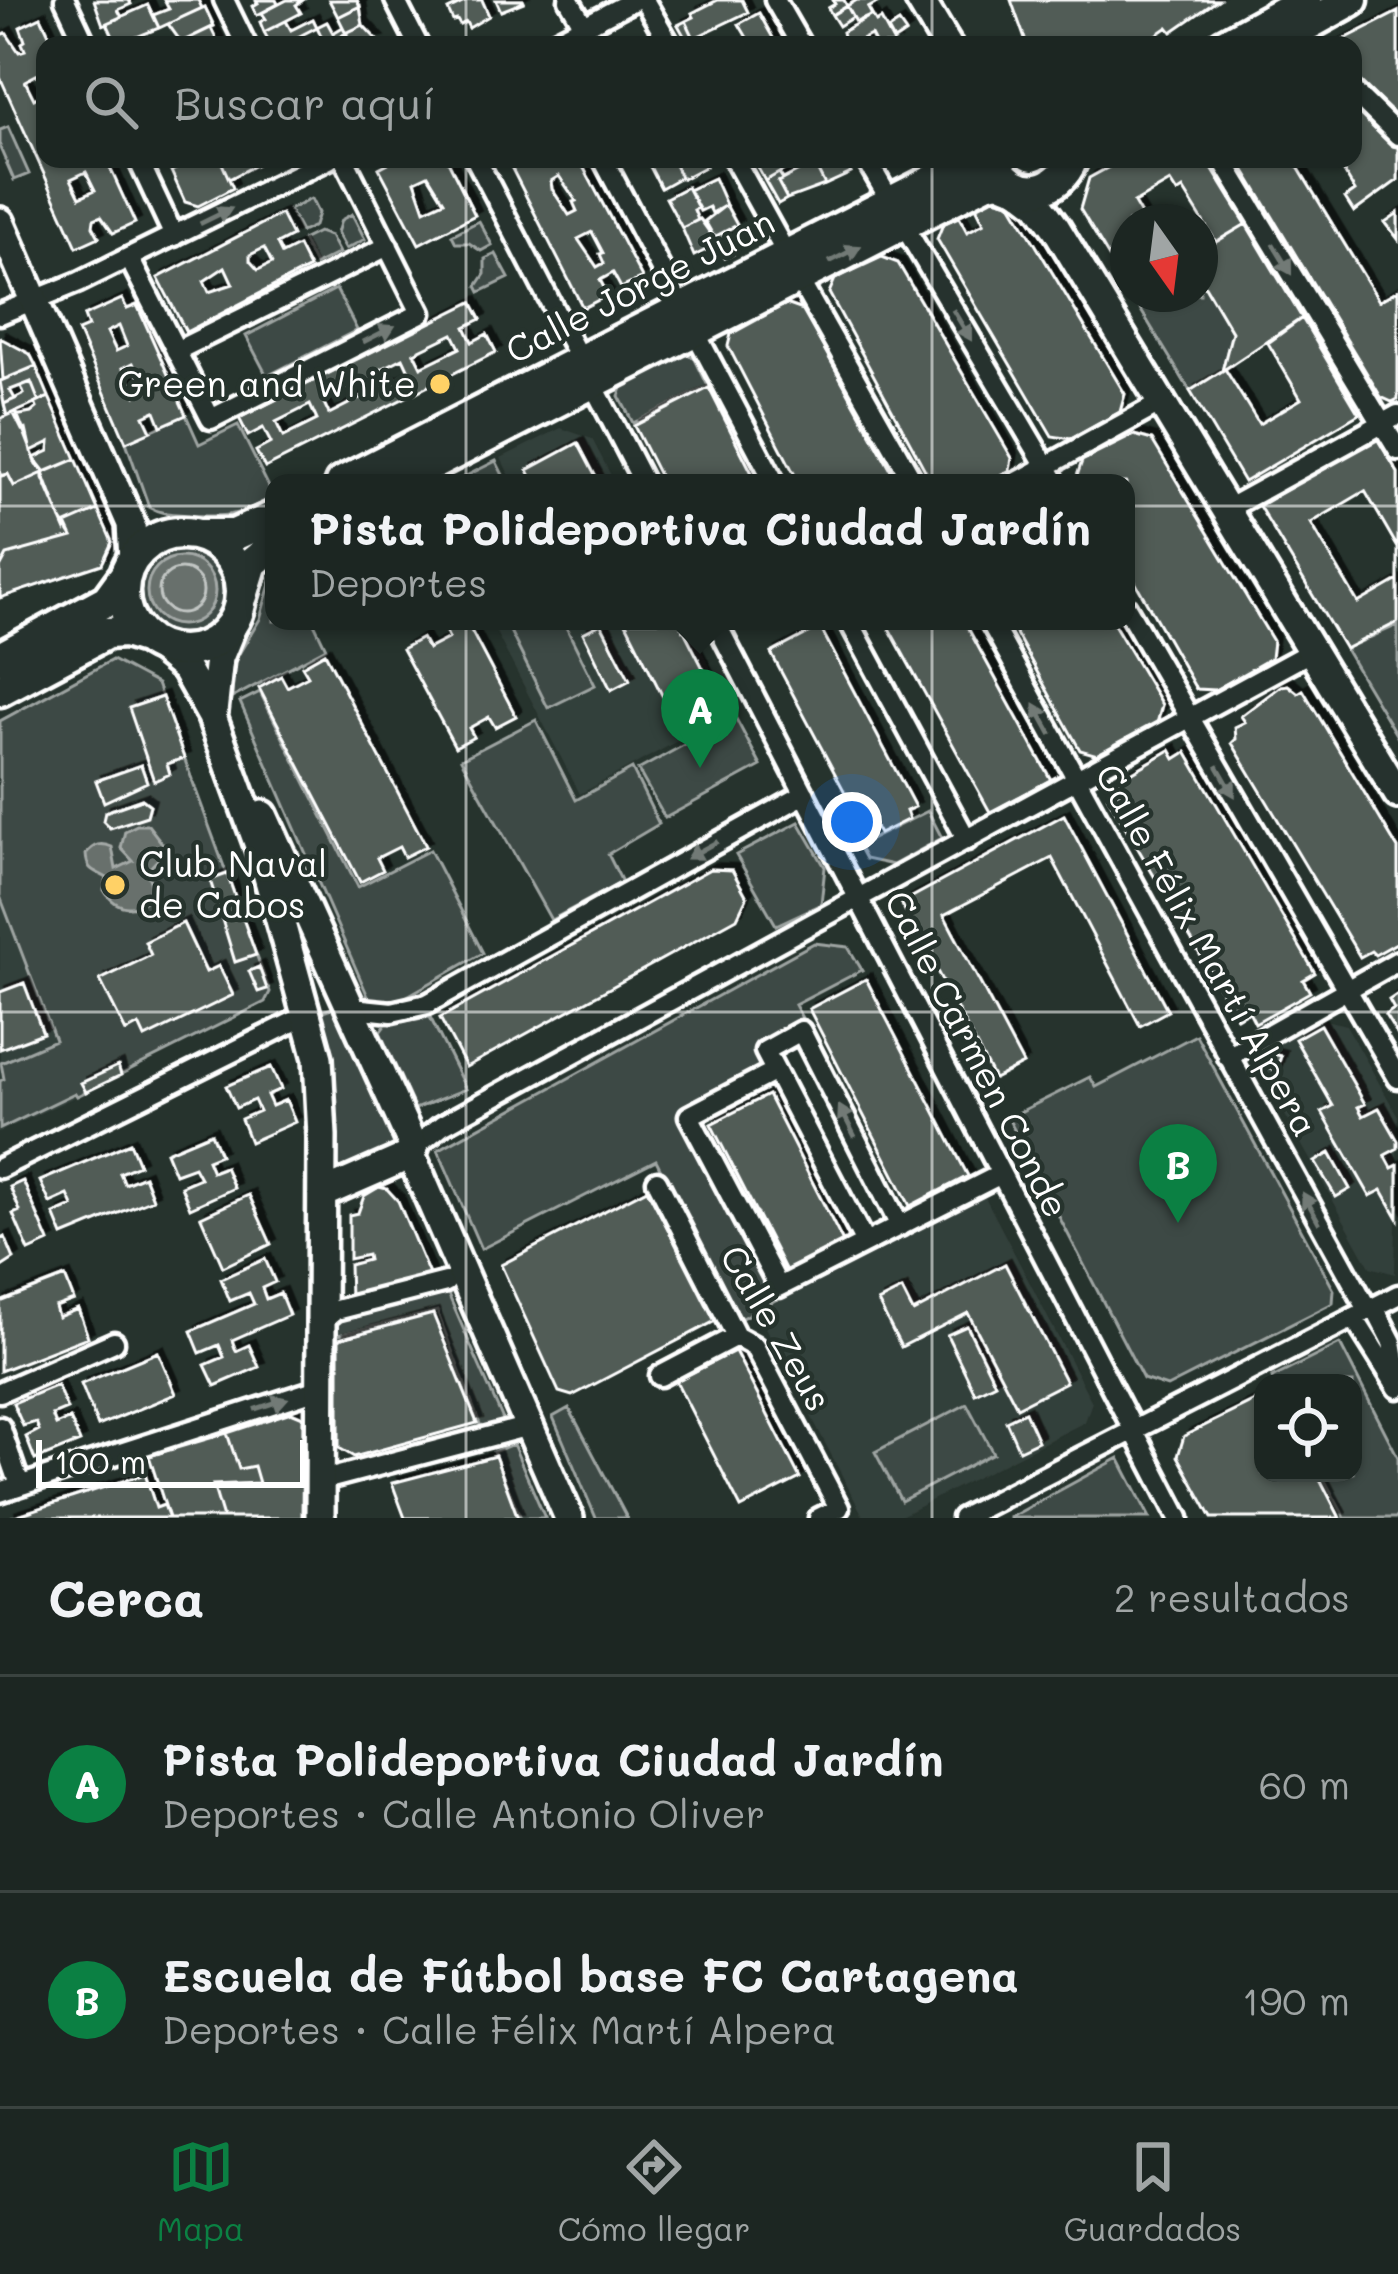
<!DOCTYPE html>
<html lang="es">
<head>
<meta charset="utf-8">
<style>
  :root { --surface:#1c2622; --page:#29322f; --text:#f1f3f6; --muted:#a0a5a5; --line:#3a4340; --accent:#0b8043 }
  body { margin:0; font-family:Mali,sans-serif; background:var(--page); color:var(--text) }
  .controls { position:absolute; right:36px; bottom:36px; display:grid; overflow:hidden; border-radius:24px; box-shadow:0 3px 9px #0004 }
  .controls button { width:108px; height:108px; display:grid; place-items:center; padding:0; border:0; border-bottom:3px solid var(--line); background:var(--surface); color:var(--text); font:60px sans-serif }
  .compass { position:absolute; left:1110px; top:204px; width:108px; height:108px; border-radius:50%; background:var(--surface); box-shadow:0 3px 9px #0004; rotate:166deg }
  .scale { position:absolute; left:36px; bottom:30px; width:270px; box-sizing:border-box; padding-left:12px; border:6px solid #fff; border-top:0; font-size:33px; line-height:42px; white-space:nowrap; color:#fff; -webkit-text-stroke:9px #26332d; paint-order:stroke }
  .you { position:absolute; left:852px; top:822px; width:42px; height:42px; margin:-30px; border:9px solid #fff; border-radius:50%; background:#1a73e8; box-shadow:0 0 0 18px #1a73e833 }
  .badge { display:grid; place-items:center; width:78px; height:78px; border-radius:50%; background:var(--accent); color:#fff; font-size:39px; font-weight:700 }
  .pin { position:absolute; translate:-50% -99px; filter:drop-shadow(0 3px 6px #0008) }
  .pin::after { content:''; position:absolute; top:63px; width:42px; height:36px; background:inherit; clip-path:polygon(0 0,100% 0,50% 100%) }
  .popup { position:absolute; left:265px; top:474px; width:870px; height:156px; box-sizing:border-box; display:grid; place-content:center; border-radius:24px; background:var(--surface); filter:drop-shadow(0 3px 9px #0005); font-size:39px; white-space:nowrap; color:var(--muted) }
  .popup b { font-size:45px; color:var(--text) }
  .popup::after { content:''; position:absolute; left:50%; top:100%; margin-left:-24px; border:24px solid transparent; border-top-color:var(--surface) }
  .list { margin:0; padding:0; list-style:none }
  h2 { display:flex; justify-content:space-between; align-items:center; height:156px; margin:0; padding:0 48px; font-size:51px }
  h2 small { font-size:39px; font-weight:400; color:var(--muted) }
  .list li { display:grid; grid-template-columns:78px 1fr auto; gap:36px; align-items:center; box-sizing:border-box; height:216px; padding:0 48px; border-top:3px solid var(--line) }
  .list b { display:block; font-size:45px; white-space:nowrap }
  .list p { margin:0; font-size:39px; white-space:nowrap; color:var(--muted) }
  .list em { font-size:39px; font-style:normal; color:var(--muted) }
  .icon { flex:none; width:66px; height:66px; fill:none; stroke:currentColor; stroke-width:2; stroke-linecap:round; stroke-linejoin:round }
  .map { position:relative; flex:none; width:1398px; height:1518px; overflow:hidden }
  .search { position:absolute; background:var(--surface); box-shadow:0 3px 9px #0004; left:36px; right:36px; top:36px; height:132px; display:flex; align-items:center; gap:30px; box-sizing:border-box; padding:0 42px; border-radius:24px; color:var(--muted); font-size:45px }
  .sheet { height:588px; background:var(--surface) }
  nav { display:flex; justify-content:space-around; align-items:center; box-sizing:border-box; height:168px; border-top:3px solid var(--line); background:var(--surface); font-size:33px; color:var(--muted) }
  nav a { display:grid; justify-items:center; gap:6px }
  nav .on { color:var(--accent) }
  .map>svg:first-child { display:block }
  .built { fill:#333f3a }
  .green { fill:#3e4944; stroke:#9ea4a2; stroke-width:3 }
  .water { fill:#67706c; stroke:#a4a9a7; stroke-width:3 }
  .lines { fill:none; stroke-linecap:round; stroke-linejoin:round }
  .shore { stroke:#c2c6c4; stroke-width:3 }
  .building { fill:#515c57; stroke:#fff; stroke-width:3; fill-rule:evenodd; filter:url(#shadow) }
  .street-casing { stroke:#fff; stroke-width:27 }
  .secondary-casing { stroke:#fff; stroke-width:36 }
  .primary-casing { stroke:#fff; stroke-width:39 }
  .street { stroke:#26332d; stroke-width:18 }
  .secondary { stroke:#26332d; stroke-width:27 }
  .primary { stroke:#26332d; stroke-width:30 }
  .oneway { fill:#727a76 }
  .grid { fill:none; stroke:#fff; stroke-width:3; stroke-opacity:0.55 }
  .poi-dot { fill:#ffd166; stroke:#26332d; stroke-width:4.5 }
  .labels { text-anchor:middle; stroke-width:9; stroke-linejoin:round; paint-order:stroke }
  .street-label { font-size:36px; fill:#fff; stroke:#26332d }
  .poi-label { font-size:36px; fill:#fff; stroke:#26332d; text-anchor:end }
</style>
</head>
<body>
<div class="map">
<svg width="1398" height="1518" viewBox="0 0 1398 1518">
  <defs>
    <filter id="shadow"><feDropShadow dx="5.5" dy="-5.5" stdDeviation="0" flood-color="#0009"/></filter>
  </defs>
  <rect width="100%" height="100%" fill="#26332d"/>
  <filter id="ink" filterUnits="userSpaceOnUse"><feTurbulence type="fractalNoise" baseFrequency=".00833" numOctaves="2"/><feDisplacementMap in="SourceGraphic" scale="24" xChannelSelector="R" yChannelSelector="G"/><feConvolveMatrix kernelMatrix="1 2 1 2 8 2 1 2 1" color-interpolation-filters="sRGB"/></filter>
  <g filter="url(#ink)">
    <path class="built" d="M561 428 592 439 615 483H513L501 458Z
      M490 621H687L733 711 580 794Z
      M0 896 77 1096 0 1132Z
      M1321 1019 1346 1025 1398 1116 1395 1274 1370 1267 1261 1072 1268 1047Z
      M984 1195 1092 1402 1085 1422 897 1518H864L757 1312Z"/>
    <path class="green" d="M8 127 29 174 14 180 0 148V130Z
      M311 199 318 213 314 226 301 232 289 210Z
      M352 214 365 239 346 249 337 233 341 220Z
      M479 221 492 245 481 251 469 243H456L452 235Z
      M318 232 330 236 339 253 315 265 302 240Z
      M496 254 509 278 480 292 477 286 485 274V259Z
      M1200 278 1232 332 1222 371 1190 391 1131 294H1200Z
      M336 289 357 330 267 376 246 336Z
      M679 353 694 357 708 386 633 423 619 396 625 380Z
      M186 415 199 444 238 425 274 497C235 516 231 518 188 515 173 513 163 515 149 507L126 442Z
      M496 461 507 483H452Z
      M187 533C221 546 235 556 242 592L212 643 180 651 130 621 123 598C138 563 144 533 187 533Z
      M274 570V621H313L326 648 232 698 234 662 260 619Z
      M505 621H563L595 685 548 708Z
      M1398 625V738L1345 649Z
      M112 660 157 684 270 992 265 1002 77 1096 75 1093 0 1129V1081L4 1079 1 1063 55 1040 0 896V721Z
      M260 692 358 887 430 850 483 953 402 999 370 1001 240 702Z
      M735 717 761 766 665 818 638 770Z
      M536 720 576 800 632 769 659 824 608 854 622 882 551 920 461 759Z
      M928 811 942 838 893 865 865 859 858 846Z
      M799 822 825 867 821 904 776 925 736 855Z
      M814 943 848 947 862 970 795 1005 804 1022 755 1048 767 1072 686 1116 779 1298 738 1320 656 1160 481 1249 438 1150Z
      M338 1006 414 1148 322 1194 307 1016Z
      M430 1017 466 1089 415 1109 380 1032 386 1024Z
      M1196 1035 1334 1290 1333 1303 1167 1387 1143 1379 1008 1118 1090 1077 1096 1087Z
      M442 1280 504 1422 481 1427 437 1311 330 1337 331 1305Z
      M1340 1344 1398 1457V1518H1345L1321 1473H1353V1383H1274L1272 1378Z
      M967 1404 993 1453 901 1501 875 1452Z
      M569 1408 627 1518H596L553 1417Z
      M513 1444 545 1518H521L493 1452Z
      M1119 1458 1150 1518H1009Z"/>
    <path class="water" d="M147 591a34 34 0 1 1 68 0a34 34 0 1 1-68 0Z
      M137 825H148L162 843V855L147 871 153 891C140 913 117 912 104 890L107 878C94 870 87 872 86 854 94 844 101 842 112 847L116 869 133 861 121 848 125 831Z"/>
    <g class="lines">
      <path class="shore" d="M159 591a22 22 0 1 1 44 0a22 22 0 1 1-44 0Z"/>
    </g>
    <path class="building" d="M94 0H129L131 4 118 10 122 17 103 25Z
      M164 0H198L202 8 159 28 153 15 169 9Z
      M256 0H276L278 4 257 15 253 6 258 3Z
      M287 0H303L296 5 301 13 264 32 260 22 266 19 262 13Z
      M329 0H357L360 6 338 17Z
      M469 0H482L489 16 469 28 466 22 460 25 457 20 453 21 448 10Z
      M496 0H523L524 2 501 11Z
      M718 0H742L748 12 694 38 686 21 694 17 692 13Z
      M833 0H844L847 6 832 15 828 8 835 4Z
      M857 0H874L877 3 868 8 872 15 856 22 847 6Z
      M1011 0H1218L1172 32 1168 27 1142 45 1139 42 1027 45Z
      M148 5 159 28 117 45 107 23Z
      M360 6 363 25 346 33 338 17Z
      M847 6 853 17 839 26 832 15Z
      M205 7 214 26 181 42 168 24Z
      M1398 12V118L1353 75V45H1333Z
      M759 13 764 22 777 45H751L749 41 739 24Z
      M872 15 876 22 881 19 895 45H876L871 35 861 40 864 45H845L842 32Z
      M41 17 54 45H45V83L40 73 25 81 34 99 45 93V159H106L135 223 113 233 101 216 94 219 93 226 99 237 77 247 0 77V36L6 33 19 52 25 50 22 43 25 41 20 27ZM86 172 95 190 80 197 71 179Z
      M313 19 317 27 282 45H271L264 32 286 21 291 30Z
      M686 21 694 38 687 41 678 25Z
      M327 22 333 33 343 27 346 33 325 44 317 27Z
      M899 23 906 33 894 41 888 30Z
      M363 25 378 41 352 45 346 33Z
      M211 28 219 45H189L186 40Z
      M1353 105 1398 148V180L1354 212 1345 198 1355 191 1336 159H1353Z
      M166 159H199L171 171Z
      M199 159H220L233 188 198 206 185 202 171 171Z
      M220 159H267L229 179Z
      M396 159H447L475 215 419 244 379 168ZM428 175 444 201 425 210 415 181Z
      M507 159H579L642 278 621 288 613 273 600 280 608 295 583 308ZM559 176 576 201 573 202 577 211 569 215 552 189 551 181ZM592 232 603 253 600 254 604 263 597 267 578 239Z
      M646 159H672L681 177 661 188Z
      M672 159H702L706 166 682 179Z
      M753 159H780L786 169 765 181Z
      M821 159H843L851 173 825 185 815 165Z
      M1124 159H1206L1246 224 1216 242 1183 189 1177 193 1170 182 1134 203 1145 222H1128V266L1118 272 1080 209 1089 178Z
      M1238 159H1293L1379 301 1398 290V399L1392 402 1381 397Z
      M814 163 825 185 787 199 778 182Z
      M779 173 783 179 778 182 787 199 778 204 765 181Z
      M714 178 726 205 712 213 709 207 700 211 689 190Z
      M687 187 698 208 694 210 698 220 682 228 666 198Z
      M990 197 1010 202 1125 394 1120 412 1071 439 1052 436 937 239 943 224 959 217 967 232 984 223 975 205Z
      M726 205 737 225 714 237 705 221Z
      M1398 213V239L1385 222Z
      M281 214 292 236 277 244 282 254 298 246 309 268 186 332 158 278ZM264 248 272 263 258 270 250 261V255ZM225 267 233 284 209 292 204 281Z
      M700 219 718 244 694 256 682 228Z
      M1246 224 1302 318 1222 371 1232 332 1200 278V251Z
      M722 233 733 254 725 258 714 237Z
      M882 257 898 263 1012 458 1010 470 986 483H932L829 293 835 279Z
      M122 299 127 309 137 305 186 415 161 426 155 411 144 416 151 431 126 442 78 331 88 327 84 316ZM119 326 127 346 116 351 107 332ZM133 363 146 391 136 396 123 368Z
      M472 302 481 319 465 327 472 342 487 334 496 352 265 468 256 451 271 443 263 428 248 436 239 418ZM453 334 460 348 421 367 414 353ZM403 358 410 373 379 388 372 374ZM361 380 368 394 329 414 322 399ZM310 405 317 420 283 437 276 422Z
      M786 304 803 310 898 483H799L728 346 731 334Z
      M1302 318 1359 414 1244 482 1190 391 1225 369 1259 424 1301 399 1268 343Z
      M0 338 30 354 36 366 3 380Z
      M36 366 49 397 39 402 31 382 10 390 15 399 4 404 0 381Z
      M31 382 39 402 7 416 4 404 24 394 21 386Z
      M709 388 757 483H663L634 426Z
      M49 397 76 459 45 472 34 458 49 451 50 442 31 451 26 429 22 430 15 416 31 413 37 408 35 403Z
      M16 411 37 465 45 472 14 486 8 474 2 476 0 471V419Z
      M1134 435 1152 440 1273 641 1271 658 1215 690 1196 689 1126 566V483H1078L1076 479 1082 461Z
      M1376 436 1398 473V622L1345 649 1259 506Z
      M578 443 599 483H534L528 470Z
      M76 459 98 510 66 524 65 529 43 478V473Z
      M43 473 61 520 72 537 7 555 0 568V476L8 474 14 486Z
      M1365 491 1398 548V580L1358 603 1311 523Z
      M98 510 112 542 102 564 0 598V568L7 555 72 537 66 524Z
      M457 621H466L516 716 495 727 489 717 469 728 474 737 455 747 402 649 422 638 428 649 449 638 444 628Z
      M625 621H679L707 676 664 699Z
      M885 621H964L1051 780 990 812Z
      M1009 621H1112L1162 705 1156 727 1101 756 1080 750Z
      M601 624 630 680 611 690 583 633Z
      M820 627 915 807 906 811 909 819 879 834 875 827 866 832 771 653Z
      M325 653 426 846 404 857 399 847 377 858 383 870 360 882 259 688 281 676 287 687 308 676 302 666Z
      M1288 685 1298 693 1303 690 1398 849V942L1375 955 1371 951 1360 957 1232 743 1236 739 1235 727 1245 722 1241 716 1281 686Z
      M162 697 184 758 167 764 170 774 154 781 129 708Z
      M1170 750 1175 759 1186 752 1315 973 1303 980 1310 992 1255 1023 1249 1011 1237 1018 1108 797 1121 790 1116 782Z
      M141 765 147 782 104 802 96 781Z
      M142 799 150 805 147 816 110 828 103 821 105 812Z
      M1064 815 1168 1011 1140 1026 1052 858 944 915 1023 1064 994 1079 901 903Z
      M710 869 732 870 747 897 737 918 466 1067 440 1018Z
      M227 874 256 955 235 962 210 880Z
      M183 923 206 972 219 966 233 995 145 1038 139 1025 126 1032 100 980 151 955 145 942Z
      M259 967 267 989 258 992 249 971Z
      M866 979 968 1176 910 1206 809 1009Z
      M24 983 43 1033 0 1049V992Z
      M1398 994V1036L1385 1015 1394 1009 1389 1000Z
      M1320 1025 1365 1104 1358 1107 1363 1116 1379 1108 1398 1141V1148L1385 1155 1392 1168 1398 1165V1218L1382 1190 1370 1196 1322 1112 1333 1106 1295 1039Z
      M1269 1053 1281 1056 1276 1071 1265 1067Z
      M118 1066 121 1075 86 1092 81 1083Z
      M271 1067 281 1089 267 1095 272 1106 286 1100 295 1122 250 1142 241 1119 259 1111 254 1100 236 1108 226 1086Z
      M768 1095 843 1242 786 1271 711 1124Z
      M211 1133 220 1155 207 1160 212 1172 225 1167 234 1188 190 1208 181 1186 200 1178 194 1167 175 1174 166 1152Z
      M130 1143 139 1165 120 1173 125 1184 144 1176 153 1199 63 1236 54 1214 73 1206 68 1195 50 1203 40 1181Z
      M1330 1153 1350 1189 1336 1197 1315 1162Z
      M23 1181 49 1242 29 1251 13 1214 20 1211 10 1187Z
      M379 1187 387 1189 398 1201 430 1277 350 1298 349 1265 368 1260 367 1255 349 1259V1215L358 1213 364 1196Z
      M647 1189 717 1320 572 1396 559 1392 501 1265Z
      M249 1195 271 1244 223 1267 201 1217Z
      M5 1237 14 1259 0 1268V1239Z
      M265 1259 275 1282 262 1288 266 1299 280 1293 289 1315 232 1340 236 1351 249 1345 259 1367 215 1386 205 1365 224 1357 219 1345 200 1353 191 1331 254 1304 249 1293 230 1301 221 1279Z
      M1005 1264 1066 1382 1017 1407 968 1313 901 1347 878 1302 902 1290 913 1312Z
      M65 1277 74 1300 55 1307 58 1317 78 1309 88 1337 0 1371V1302Z
      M433 1314 477 1423 354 1457 339 1448V1339Z
      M967 1326 995 1383 975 1393 947 1335Z
      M735 1351 800 1478 741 1508 676 1381Z
      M158 1352 176 1394 98 1426 81 1384Z
      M57 1385 67 1409 52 1415 56 1425 70 1419 80 1442 35 1460 26 1437 39 1430 36 1422 23 1426 13 1403Z
      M1263 1397V1473H1317L1340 1518H1212L1178 1456 1184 1436Z
      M291 1412 303 1417 302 1518H223L213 1485 259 1483 254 1466 239 1469 227 1433Z
      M1025 1412 1038 1441 1019 1450 1006 1421Z
      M227 1433 239 1469 254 1466 259 1483 213 1485 223 1518H169L149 1456Z
      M495 1456 518 1518H405L392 1483Z
      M145 1474 156 1508 164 1505 169 1518H9Z"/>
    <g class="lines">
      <g class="street-casing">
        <path id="street" d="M65 0 86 45
          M224 0 246 45
          M395 0 418 45
          M569 0 584 26
          M644 0 670 45
          M775 0 801 45
          M548 45 634 0
          M1353 91 1398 135
          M138 159 174 236
          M476 159 644 483
          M603 159 682 309
          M734 159 787 255
          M866 159 891 202
          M1222 159 1398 450
          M903 224 1056 483
          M129 258 211 419 421 313 344 159
          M798 278 914 483
          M0 314 79 282 329 159
          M694 330 775 483
          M176 351 388 246
          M1016 483 1161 403
          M1227 509 1398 415
          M1126 607 1398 1078
          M715 621 1179 1518
          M849 621 967 840
          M990 621 1368 1310
          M352 1008 392 1012 427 1004 805 794
          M1228 1057 1398 961
          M775 1071 689 1116 779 1287 1001 1174
          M414 1148 442 1125 1312 651
          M0 1168 307 1015
          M657 1181 736 1336 754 1346 839 1508 819 1518
          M865 1243 765 1051 801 1031 900 1226
          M1374 1307 1392 1342 1398 1376
          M1354 1318 1398 1388
          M321 1322 336 1310 446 1282
          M660 1376 736 1336
          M0 1392 114 1342
          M0 1427 20 1485
          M320 1481 529 1426
          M0 1492 321 1388
          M962 1518 1398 1295"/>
      </g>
      <g class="secondary-casing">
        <path id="secondary" d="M920 0 947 45
          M1017 187 1038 203 1056 228 1398 794
          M0 222 131 524 133 559
          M156 645 185 669 212 717 261 851 318 1058 322 1136 320 1518
          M213 712 219 658 235 619
          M263 815 414 1148 411 1155 569 1518
          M322 1194 411 1155"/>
      </g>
      <g class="primary-casing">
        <path id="primary" d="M1223 45 1305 0
          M1271 45 1352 0
          M999 170C1020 201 1059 193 1072 159
          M341 483 975 159
          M396 483 986 182 999 179 1011 184
          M123 592a59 59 0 1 1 118 0a59 59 0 1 1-118 0Z
          M200 535H234L274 517
          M242 596 252 563 274 545
          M0 658 107 600 126 574
          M0 690 107 633 125 632 147 639"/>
      </g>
      <use href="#street" class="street"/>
      <use href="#secondary" class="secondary"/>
      <use href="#primary" class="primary"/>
    </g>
    <defs><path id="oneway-solid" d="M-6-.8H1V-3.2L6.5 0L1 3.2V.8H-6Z" transform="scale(3)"/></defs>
    <g class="oneway">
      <use href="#oneway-solid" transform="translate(216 216) rotate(-26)"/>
      <use href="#oneway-solid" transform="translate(845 254) rotate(-27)"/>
      <use href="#oneway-solid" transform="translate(1282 259) rotate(59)"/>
      <use href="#oneway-solid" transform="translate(962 325) rotate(59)"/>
      <use href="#oneway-solid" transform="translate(379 334) rotate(-27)"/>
      <use href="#oneway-solid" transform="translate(1043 719) rotate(-119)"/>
      <use href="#oneway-solid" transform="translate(1226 781) rotate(60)"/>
      <use href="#oneway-solid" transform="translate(702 850) rotate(151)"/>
      <use href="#oneway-solid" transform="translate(847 1121) rotate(-117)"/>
      <use href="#oneway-solid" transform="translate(1311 1208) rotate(-119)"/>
      <use href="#oneway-solid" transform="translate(271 1404) rotate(-18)"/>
    </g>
  </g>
  <path class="grid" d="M466 0V45M932 0V45M466 159V1518M932 159V1518M0 506H1398M0 1012H1398"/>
  <g class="poi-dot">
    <circle cx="440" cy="384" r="12"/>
    <circle cx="115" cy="885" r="12"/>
  </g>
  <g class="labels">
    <g class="street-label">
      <text transform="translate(640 286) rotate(-27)" y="13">Calle Jorge Juan</text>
      <text transform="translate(1207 950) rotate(61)" y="13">Calle Félix Martí Alpera</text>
      <text transform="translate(977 1054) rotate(63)" y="13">Calle Carmen Conde</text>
      <text transform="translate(776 1328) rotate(60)" y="13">Calle Zeus</text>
    </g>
    <g class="poi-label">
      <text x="416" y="397">Green and White</text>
      <text x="139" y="877" text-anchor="start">Club Naval<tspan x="139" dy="41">de Cabos</tspan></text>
    </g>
  </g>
</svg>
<div class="controls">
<button><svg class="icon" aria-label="locate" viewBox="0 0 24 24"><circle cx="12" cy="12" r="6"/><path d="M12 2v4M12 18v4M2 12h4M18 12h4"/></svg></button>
</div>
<svg class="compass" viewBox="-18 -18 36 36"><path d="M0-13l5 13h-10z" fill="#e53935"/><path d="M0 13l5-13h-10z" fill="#a0a5a5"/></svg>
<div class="scale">100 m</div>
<div class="you"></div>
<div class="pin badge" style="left:700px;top:768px">A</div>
<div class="popup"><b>Pista Polideportiva Ciudad Jardín</b>Deportes</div>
<div class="pin badge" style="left:1178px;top:1223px">B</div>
<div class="search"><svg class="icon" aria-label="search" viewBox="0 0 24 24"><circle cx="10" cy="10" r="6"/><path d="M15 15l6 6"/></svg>Buscar aquí</div>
</div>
<section class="sheet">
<h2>Cerca<small>2 resultados</small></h2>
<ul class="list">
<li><span class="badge">A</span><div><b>Pista Polideportiva Ciudad Jardín</b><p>Deportes · Calle Antonio Oliver</p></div><em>60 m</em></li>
<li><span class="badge">B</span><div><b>Escuela de Fútbol base FC Cartagena</b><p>Deportes · Calle Félix Martí Alpera</p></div><em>190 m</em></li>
</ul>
</section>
<nav>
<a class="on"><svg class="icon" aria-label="map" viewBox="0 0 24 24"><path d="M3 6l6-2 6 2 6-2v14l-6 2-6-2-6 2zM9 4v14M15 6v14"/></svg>Mapa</a>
<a><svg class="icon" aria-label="directions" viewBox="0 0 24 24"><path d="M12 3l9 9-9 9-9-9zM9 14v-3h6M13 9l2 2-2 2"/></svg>Cómo llegar</a>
<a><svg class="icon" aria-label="saved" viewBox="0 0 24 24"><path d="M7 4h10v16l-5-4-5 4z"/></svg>Guardados</a>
</nav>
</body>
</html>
